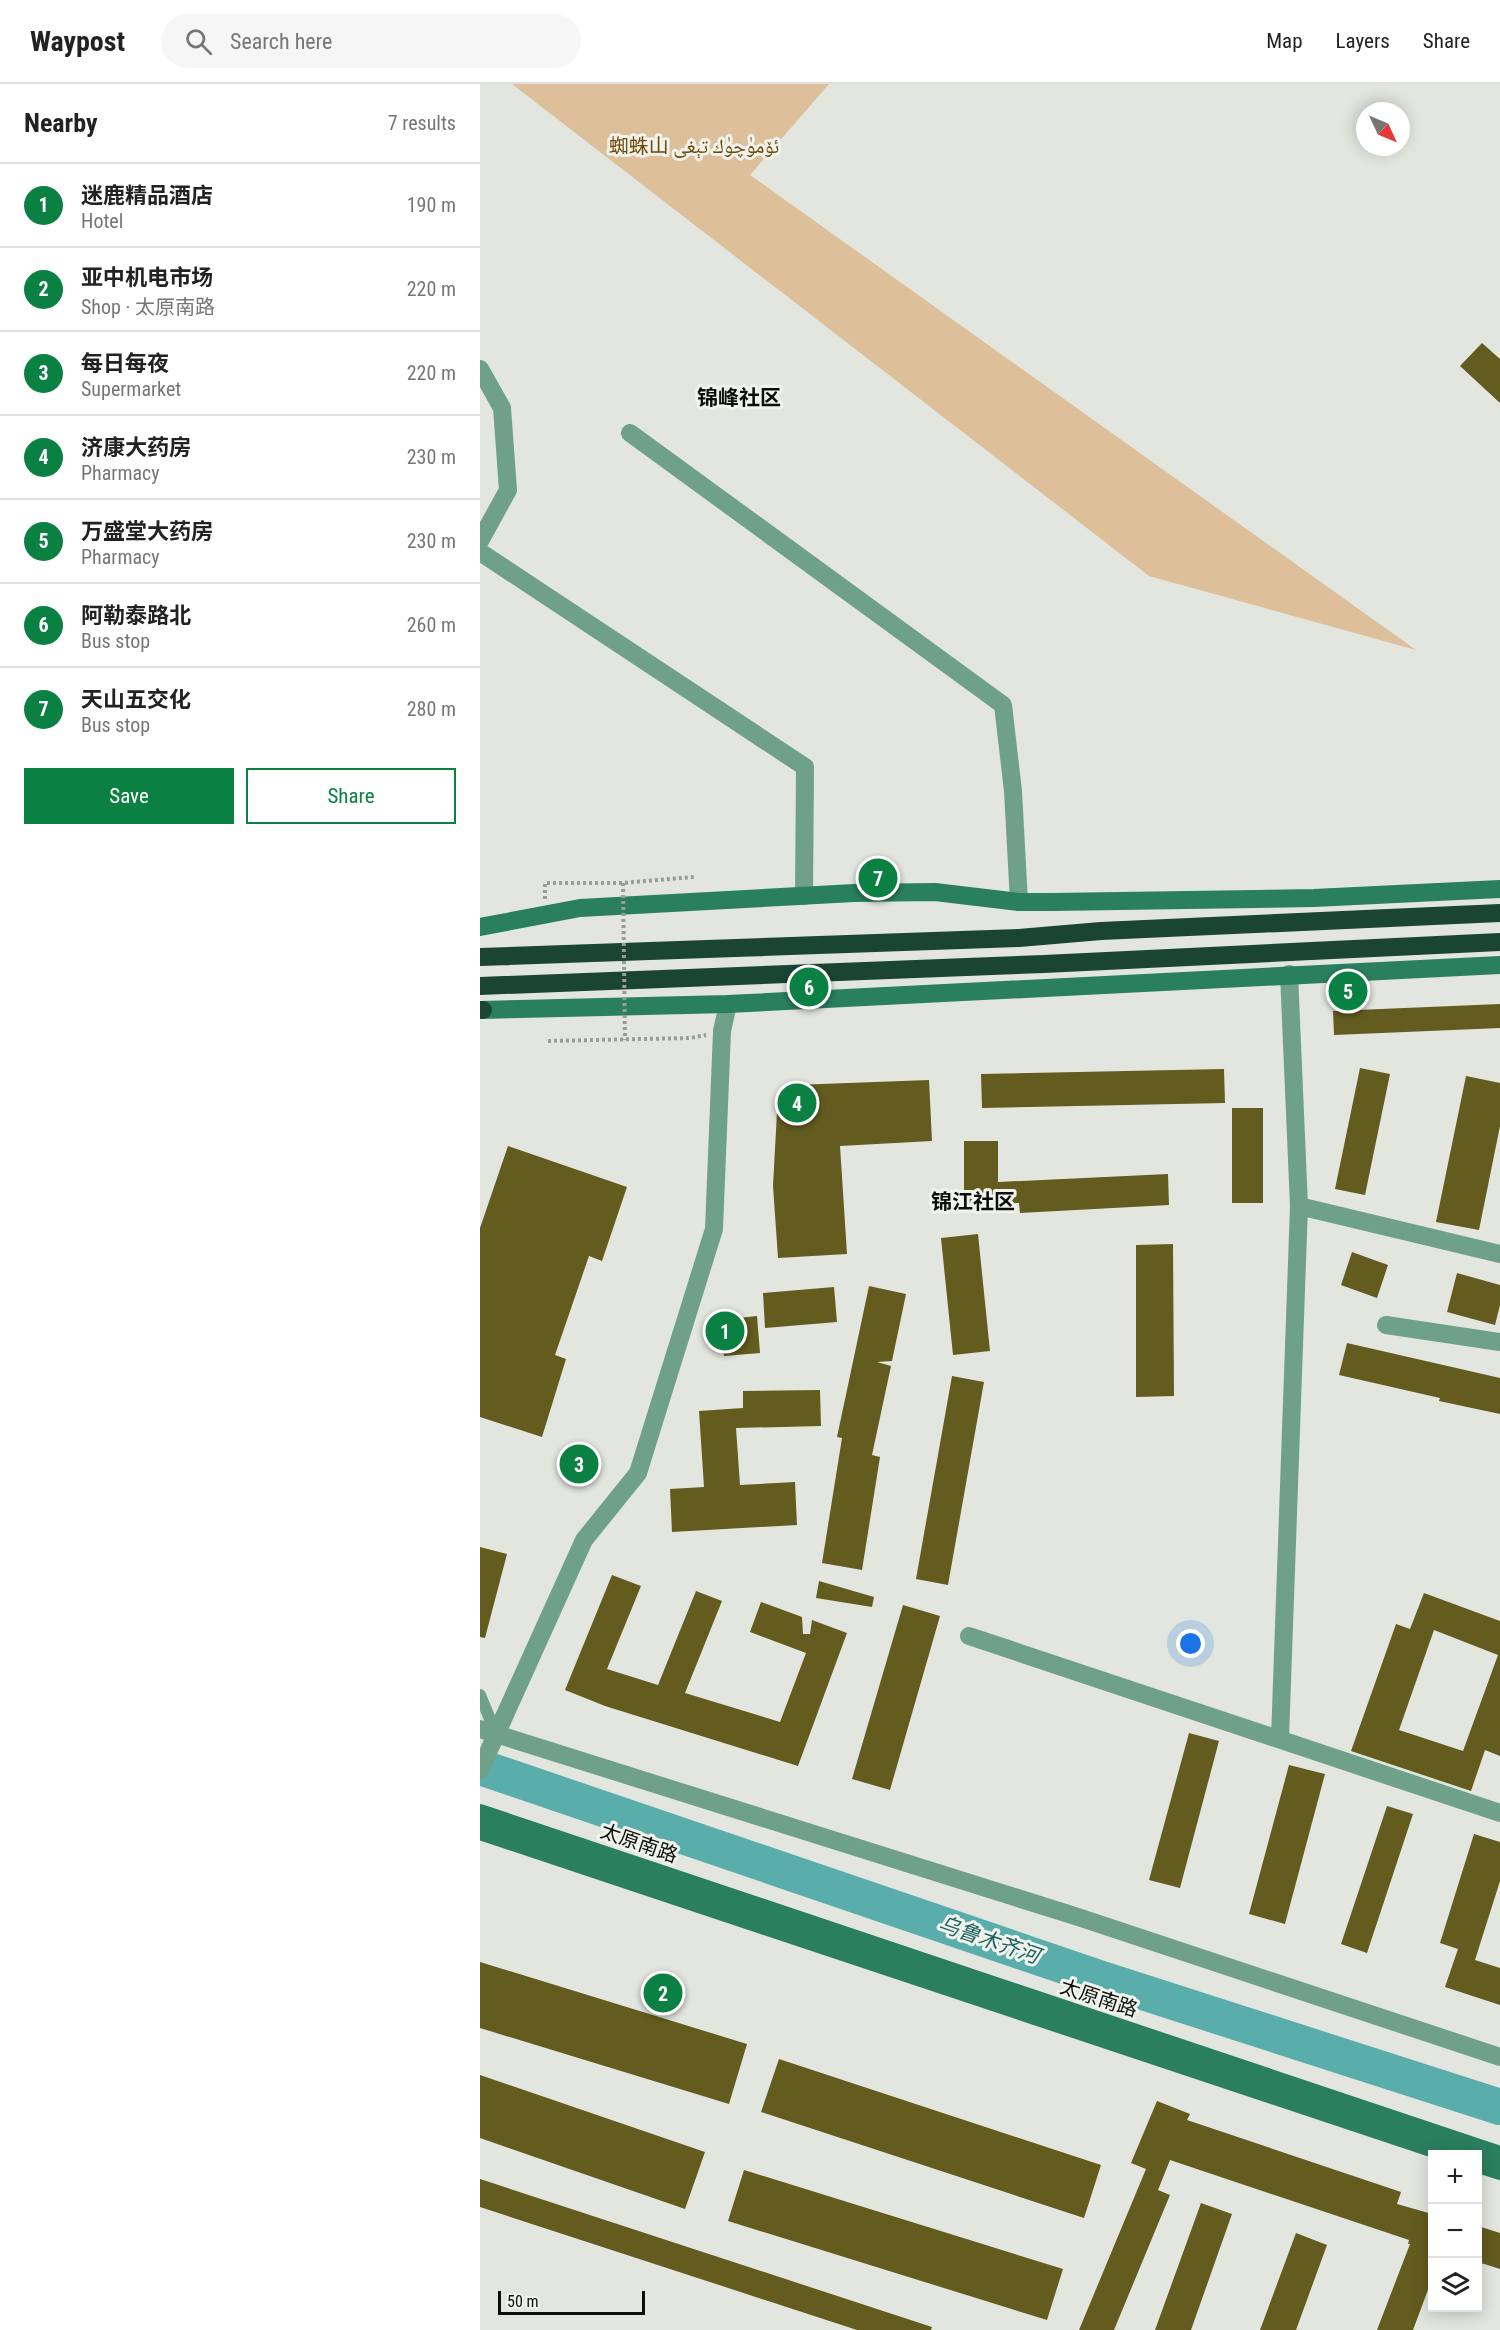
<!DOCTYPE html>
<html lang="en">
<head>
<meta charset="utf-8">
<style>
  :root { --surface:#fff; --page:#f6f6f6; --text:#222; --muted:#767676; --line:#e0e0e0; --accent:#0b8043 }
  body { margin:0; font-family:"Roboto Condensed","Noto Naskh Arabic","Noto Sans SC",sans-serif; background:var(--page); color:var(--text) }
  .controls { position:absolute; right:18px; bottom:18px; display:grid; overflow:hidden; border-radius:0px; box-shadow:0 3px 15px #0003 }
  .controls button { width:54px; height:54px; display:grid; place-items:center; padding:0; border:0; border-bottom:2px solid var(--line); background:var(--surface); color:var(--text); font:30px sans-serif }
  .compass { position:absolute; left:876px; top:18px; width:54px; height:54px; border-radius:50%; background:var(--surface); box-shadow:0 3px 15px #0003; rotate:134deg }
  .scale { position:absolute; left:18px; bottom:15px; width:147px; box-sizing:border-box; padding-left:6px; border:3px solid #0c0e0b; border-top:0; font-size:16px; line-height:21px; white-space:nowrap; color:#0c0e0b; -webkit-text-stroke:4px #eff3ec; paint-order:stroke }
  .you { position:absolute; left:711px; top:1560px; width:21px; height:21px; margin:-15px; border:4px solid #fff; border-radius:50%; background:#1a73e8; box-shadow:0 0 0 9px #1a73e833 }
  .badge { display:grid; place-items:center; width:39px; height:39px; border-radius:50%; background:var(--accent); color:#fff; font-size:20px; font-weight:700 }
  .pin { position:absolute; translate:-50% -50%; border:3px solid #fff; box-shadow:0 2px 6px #0006 }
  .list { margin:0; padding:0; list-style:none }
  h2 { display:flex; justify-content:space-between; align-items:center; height:78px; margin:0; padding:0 24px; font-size:26px }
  h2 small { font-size:20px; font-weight:400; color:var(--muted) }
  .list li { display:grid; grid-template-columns:39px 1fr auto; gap:18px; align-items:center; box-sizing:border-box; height:84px; padding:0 24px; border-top:2px solid var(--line) }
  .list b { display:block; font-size:22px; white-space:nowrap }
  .list p { margin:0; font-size:20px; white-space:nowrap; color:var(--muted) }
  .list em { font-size:20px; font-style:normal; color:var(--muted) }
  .actions { display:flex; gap:12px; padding:18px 24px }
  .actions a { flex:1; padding:14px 0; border:2px solid var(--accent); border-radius:0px; text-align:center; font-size:21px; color:var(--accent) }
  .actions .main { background:var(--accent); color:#fff }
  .icon { flex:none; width:33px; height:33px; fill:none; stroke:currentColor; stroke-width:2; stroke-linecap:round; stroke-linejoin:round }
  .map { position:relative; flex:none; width:1020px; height:2246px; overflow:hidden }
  header { display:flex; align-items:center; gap:36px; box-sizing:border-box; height:84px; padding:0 30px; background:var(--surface); border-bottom:2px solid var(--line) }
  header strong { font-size:28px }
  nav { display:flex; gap:33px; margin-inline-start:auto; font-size:21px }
  .search { width:420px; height:54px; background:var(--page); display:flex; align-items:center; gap:15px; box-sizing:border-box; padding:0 21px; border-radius:33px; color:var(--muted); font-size:22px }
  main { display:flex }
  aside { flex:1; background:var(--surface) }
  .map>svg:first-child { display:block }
  .green { fill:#ddbf99 }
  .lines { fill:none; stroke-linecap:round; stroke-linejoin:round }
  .river { stroke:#59adab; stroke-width:36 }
  .building { fill:#635c1e; fill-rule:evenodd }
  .path { stroke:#999d97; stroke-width:4; stroke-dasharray:3 3; stroke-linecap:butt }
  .lane { stroke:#6fa189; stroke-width:12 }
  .street { stroke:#6fa189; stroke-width:18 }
  .secondary { stroke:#2a7f5e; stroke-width:18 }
  .highway { stroke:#1a4533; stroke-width:18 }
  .path-bridge { stroke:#999d97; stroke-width:4; stroke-dasharray:3 3; stroke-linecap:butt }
  .labels { text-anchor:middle; stroke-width:6; stroke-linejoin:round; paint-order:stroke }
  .park-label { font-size:20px; fill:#6e4806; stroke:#eff3ec }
  .street-label { font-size:20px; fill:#0c0e0b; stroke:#eff3ec }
  .neighbourhood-label { font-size:21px; font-weight:bold; fill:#0c0e0b; stroke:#eff3ec }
  .water-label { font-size:21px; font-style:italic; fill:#1c6261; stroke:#eff3ec }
</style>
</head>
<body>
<header>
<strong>Waypost</strong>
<div class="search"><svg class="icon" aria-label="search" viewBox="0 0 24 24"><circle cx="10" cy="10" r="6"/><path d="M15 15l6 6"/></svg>Search here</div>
<nav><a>Map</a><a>Layers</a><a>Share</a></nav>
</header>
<main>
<aside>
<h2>Nearby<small>7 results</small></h2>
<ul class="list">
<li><span class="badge">1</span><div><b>迷鹿精品酒店</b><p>Hotel</p></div><em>190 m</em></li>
<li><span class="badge">2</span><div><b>亚中机电市场</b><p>Shop · 太原南路</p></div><em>220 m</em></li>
<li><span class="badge">3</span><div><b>每日每夜</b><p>Supermarket</p></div><em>220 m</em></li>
<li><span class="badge">4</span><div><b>济康大药房</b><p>Pharmacy</p></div><em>230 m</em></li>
<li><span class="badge">5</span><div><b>万盛堂大药房</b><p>Pharmacy</p></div><em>230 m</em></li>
<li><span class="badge">6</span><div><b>阿勒泰路北</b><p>Bus stop</p></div><em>260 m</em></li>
<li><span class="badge">7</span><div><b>天山五交化</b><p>Bus stop</p></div><em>280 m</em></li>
</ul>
<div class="actions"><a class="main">Save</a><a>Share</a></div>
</aside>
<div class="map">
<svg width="1020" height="2246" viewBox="0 0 1020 2246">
  <rect width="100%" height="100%" fill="#e2e6df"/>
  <path class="green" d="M32 0H349L270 91 936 566 669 492Z"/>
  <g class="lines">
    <path class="river" d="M0 1683 619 1894 1020 2023"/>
  </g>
  <path class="building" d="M1002 259 1020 275V319L980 282Z
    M1020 920V944L854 951 853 927Z
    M880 984 910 990 885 1111 855 1105Z
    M744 985 745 1019 502 1024 501 990Z
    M986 992 1020 999V1042L999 1146 956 1138Z
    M449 996 452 1057 360 1062 367 1170 298 1174 293 1102 297 1028 314 1001Z
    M752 1024H783V1119H752Z
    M484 1057H518V1098L688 1090 689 1121 540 1129 539 1119H484Z
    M28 1062 147 1103 122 1177 109 1172 75 1271 86 1275 62 1353 0 1333V1144Z
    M498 1150 510 1267 473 1271 461 1154Z
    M693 1160 694 1312 656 1313V1161Z
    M872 1168 908 1181 897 1214 861 1201Z
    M977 1189 1020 1201V1221L1015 1241 967 1228Z
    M389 1202 426 1210 412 1277 397 1278 411 1282 392 1371 400 1373 382 1486 342 1479 362 1354 357 1353Z
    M354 1203 357 1238 285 1244 283 1209Z
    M277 1232 280 1269 244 1272 240 1236Z
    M867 1259 1020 1294V1330L959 1317 960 1314 859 1291Z
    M472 1292 504 1298 468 1501 436 1495Z
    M340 1306 341 1342 256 1344 260 1401 315 1398 317 1441 192 1448 190 1405 224 1403 219 1327 263 1324V1307Z
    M0 1463 27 1470 5 1554 0 1553Z
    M132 1491 161 1502 127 1585 178 1601 216 1507 242 1517 205 1609 300 1638 326 1569 270 1548 281 1518 322 1533 323 1550H330L332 1536 367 1549 318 1682 125 1622 85 1606Z
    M339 1497 394 1513 392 1523 336 1514Z
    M944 1509 1020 1537V1672L1005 1666 991 1707 871 1667 916 1540 930 1545ZM954 1546 1018 1571 983 1667 919 1646Z
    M423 1521 460 1532 410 1706 372 1695Z
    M709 1649 739 1657 700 1804 669 1796Z
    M809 1681 845 1690 805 1840 769 1830Z
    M907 1722 933 1730 887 1869 861 1860Z
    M994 1750 1020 1758V1797L995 1876 1020 1884V1921L965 1903 978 1865 960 1859Z
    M0 1878 267 1960 249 2020 0 1944Z
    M299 1975 621 2081 604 2134 281 2028Z
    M0 1991 225 2068 205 2125 0 2054Z
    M677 2017 710 2030 707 2036 921 2108 917 2120 952 2130V2195L933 2246H897L930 2160H928L929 2156 690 2076 678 2106 690 2111 634 2246H599L666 2085 651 2079Z
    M264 2086 583 2185 567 2236 248 2137Z
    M0 2095 452 2243 451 2246H377L0 2123Z
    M721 2119 752 2130 711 2246H675Z
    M998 2142 1020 2149V2185L998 2178Z
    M816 2149 847 2161 816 2246H780Z"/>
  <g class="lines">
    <path class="path" d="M65 815V799H143L214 793
      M68 957 210 954 226 951"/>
    <path class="lane" d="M0 1611 17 1652"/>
    <path class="street" d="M0 285 22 324 28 406 0 457
      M150 349 523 621 533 707 539 818
      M0 468 325 683 324 812
      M819 1122 1020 1170
      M906 1241 1020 1258
      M489 1552 1020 1729
      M0 1645 595 1832 1020 1973
      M800 1654 819 1122 809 890
      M0 1686 104 1456 158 1389 234 1145 242 947 248 920"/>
    <path class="secondary" d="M0 843 100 824 374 809 455 808 539 818H572L834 814 1020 805
      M0 926 248 920 1020 881
      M0 1729 1020 2071
      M0 1747 969 2070
      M998 2080 1020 2087"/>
    <path class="highway" d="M0 873 539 854 621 847 1020 829
      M0 902 564 880 1020 858
      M0 926H3"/>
    <path class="path-bridge" d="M143 799 145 956"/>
  </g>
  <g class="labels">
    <g class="park-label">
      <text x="214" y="69">蜘蛛山 ئۆمۈچۈك تېغى</text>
    </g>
    <g class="street-label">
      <text transform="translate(159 1759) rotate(19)" y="7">太原南路</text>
      <text transform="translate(619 1914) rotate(18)" y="7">太原南路</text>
    </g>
    <g class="neighbourhood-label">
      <text x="259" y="321">锦峰社区</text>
      <text x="493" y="1125">锦江社区</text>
    </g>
    <g class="water-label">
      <text transform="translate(509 1856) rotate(19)" y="7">乌鲁木齐河</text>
    </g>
  </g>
</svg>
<div class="controls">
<button>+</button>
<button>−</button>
<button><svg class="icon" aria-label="layers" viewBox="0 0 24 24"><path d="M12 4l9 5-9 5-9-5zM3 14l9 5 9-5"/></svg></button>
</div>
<svg class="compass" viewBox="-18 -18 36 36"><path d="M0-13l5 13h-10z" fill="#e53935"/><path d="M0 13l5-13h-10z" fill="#767676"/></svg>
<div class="scale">50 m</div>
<div class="you"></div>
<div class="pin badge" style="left:245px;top:1247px">1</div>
<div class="pin badge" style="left:183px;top:1909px">2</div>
<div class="pin badge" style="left:99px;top:1380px">3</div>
<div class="pin badge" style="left:317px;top:1019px">4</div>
<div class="pin badge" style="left:868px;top:907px">5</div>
<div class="pin badge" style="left:329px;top:903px">6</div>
<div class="pin badge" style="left:398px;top:794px">7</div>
</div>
</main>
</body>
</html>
